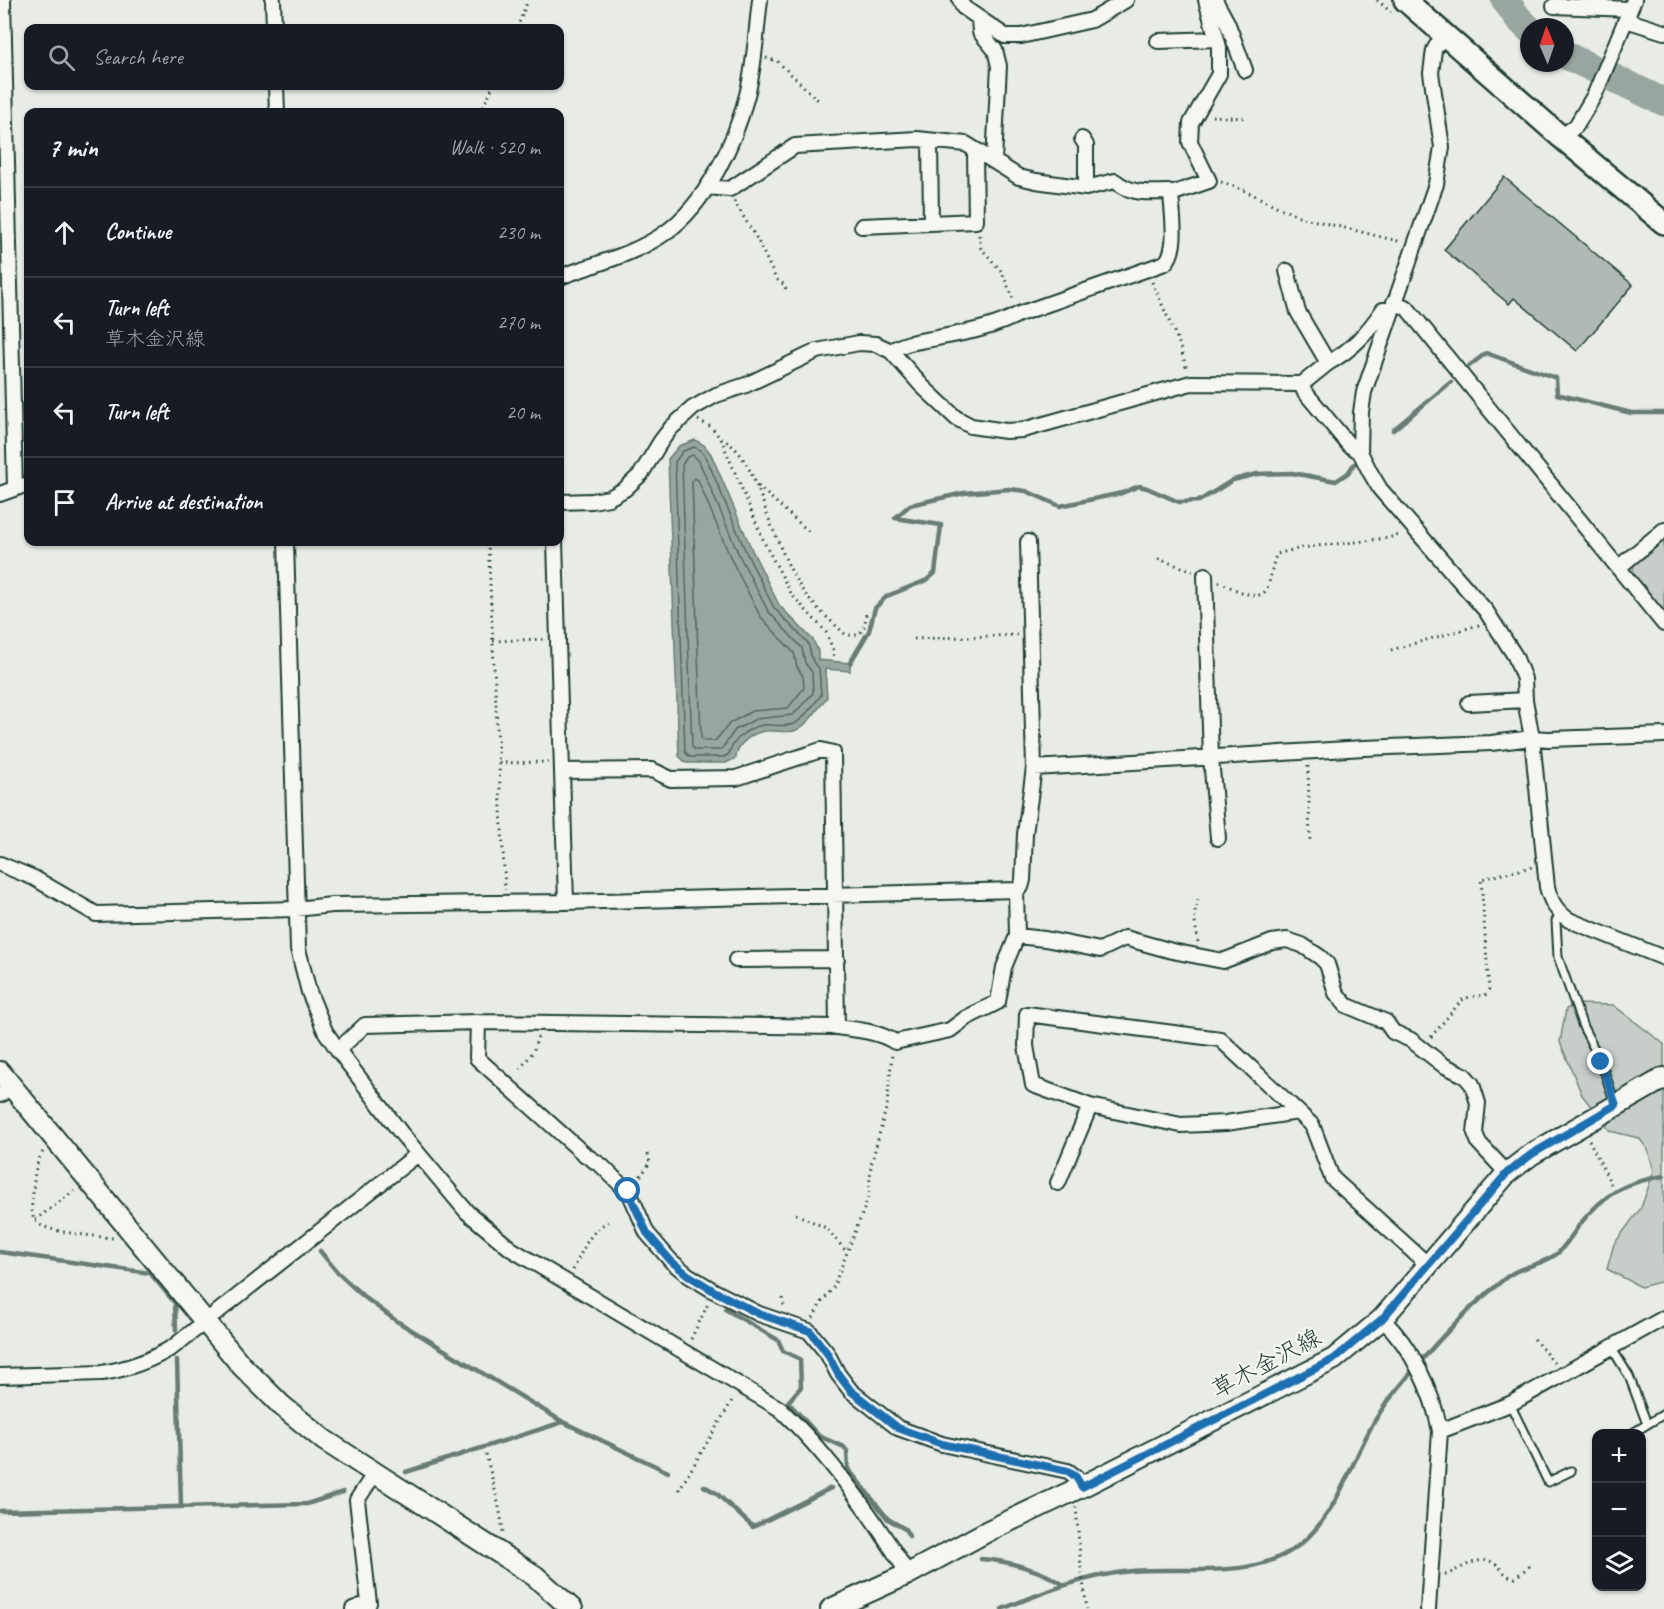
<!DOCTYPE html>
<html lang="en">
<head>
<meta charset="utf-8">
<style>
  :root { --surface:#171b24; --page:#20242c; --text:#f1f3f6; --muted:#9ea1a6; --line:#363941 }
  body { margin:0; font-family:Caveat,"Klee One",sans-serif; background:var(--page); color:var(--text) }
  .controls { position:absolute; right:18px; bottom:18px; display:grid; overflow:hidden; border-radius:12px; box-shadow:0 2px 4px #0004 }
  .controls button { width:54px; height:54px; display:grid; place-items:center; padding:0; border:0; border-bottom:2px solid var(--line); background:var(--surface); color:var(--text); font:30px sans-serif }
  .compass { position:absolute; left:1520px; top:18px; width:54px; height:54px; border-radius:50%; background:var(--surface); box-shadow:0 2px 4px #0004; rotate:358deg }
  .stop { position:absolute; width:18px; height:18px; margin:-14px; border:4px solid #1f6fb2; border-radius:50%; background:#fff }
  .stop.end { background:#1f6fb2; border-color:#fff; box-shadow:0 2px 6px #0008 }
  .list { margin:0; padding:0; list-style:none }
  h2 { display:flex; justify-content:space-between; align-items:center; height:78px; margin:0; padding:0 24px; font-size:26px }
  h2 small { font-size:20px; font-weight:400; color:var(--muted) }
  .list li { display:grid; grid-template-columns:39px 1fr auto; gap:18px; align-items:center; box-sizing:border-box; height:90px; padding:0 24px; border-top:2px solid var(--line) }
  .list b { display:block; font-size:22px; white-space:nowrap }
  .list p { margin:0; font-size:20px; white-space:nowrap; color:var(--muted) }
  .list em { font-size:20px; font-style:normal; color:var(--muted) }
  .icon { flex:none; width:33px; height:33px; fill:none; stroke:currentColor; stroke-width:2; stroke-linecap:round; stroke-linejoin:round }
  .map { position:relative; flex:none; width:1664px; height:1609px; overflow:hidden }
  .search { position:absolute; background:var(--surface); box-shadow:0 2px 4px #0004; left:24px; top:24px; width:540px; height:66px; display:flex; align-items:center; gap:15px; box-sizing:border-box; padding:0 21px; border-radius:12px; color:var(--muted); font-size:22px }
  .panel { position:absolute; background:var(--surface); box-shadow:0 2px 4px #0004; left:24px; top:108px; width:540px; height:438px; border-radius:12px }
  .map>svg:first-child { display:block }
  .green { fill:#c7cec9; stroke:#73867e; stroke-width:1.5 }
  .water { fill:#99a6a0; stroke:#687c75; stroke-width:1.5 }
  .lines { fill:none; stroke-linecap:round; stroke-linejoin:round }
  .shore { stroke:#50675f; stroke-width:1.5 }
  .stream { stroke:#687c75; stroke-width:4.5 }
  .river { stroke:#99a6a0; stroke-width:28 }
  .building { fill:#b0bab5; stroke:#1f3d34; stroke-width:1.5 }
  .lane-casing { stroke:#1f3d34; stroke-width:11 }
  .street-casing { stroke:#1f3d34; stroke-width:18 }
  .secondary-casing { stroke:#1f3d34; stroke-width:24 }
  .primary-casing { stroke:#1f3d34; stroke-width:26 }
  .path { stroke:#1f3d34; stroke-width:3; stroke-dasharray:1.5 4.5; stroke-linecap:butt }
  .lane { stroke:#f6f6f2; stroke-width:7 }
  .street { stroke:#f6f6f2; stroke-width:14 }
  .secondary { stroke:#f6f6f2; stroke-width:20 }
  .primary { stroke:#f6f6f2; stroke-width:21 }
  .route { stroke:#1f6fb2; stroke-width:8 }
  .labels { text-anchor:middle; stroke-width:4.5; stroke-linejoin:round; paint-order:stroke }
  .street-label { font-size:24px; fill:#1f3d34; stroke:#f6f6f2 }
</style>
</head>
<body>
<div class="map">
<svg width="1664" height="1609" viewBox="0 0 1664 1609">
  <rect width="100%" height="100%" fill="#e9ebe7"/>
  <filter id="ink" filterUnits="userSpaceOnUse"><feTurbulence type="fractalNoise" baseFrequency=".0167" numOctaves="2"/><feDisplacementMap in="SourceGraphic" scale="12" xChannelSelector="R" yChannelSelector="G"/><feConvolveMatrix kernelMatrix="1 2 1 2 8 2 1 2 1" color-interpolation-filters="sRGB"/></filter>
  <g filter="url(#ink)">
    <path class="green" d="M1664 541V613L1632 576 1634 565Z
      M1576 1004 1613 1005 1664 1044V1281L1641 1287 1607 1269 1614 1244 1641 1208 1654 1171 1648 1150 1639 1138 1610 1131 1582 1095 1560 1042 1566 1009Z"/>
    <path class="water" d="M695 440 704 445 711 454 752 550 779 605 813 640 818 651V660L850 663V671L825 669 827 697C819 707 807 727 794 731 785 733 774 730 765 731 751 733 736 745 736 758L726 763H686L679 756 668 459 679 446Z"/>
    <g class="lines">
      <path class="shore" d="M694 447 700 450 706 457 746 552 774 608 808 643 813 662 819 668 821 695C814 704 805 717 796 723 787 728 773 724 763 725 749 727 732 740 729 754L724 757H690L685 752 675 462 683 451Z
        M693 455 699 461 739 555 768 611 802 648 805 663 812 672 813 693 793 715 756 719 735 730 721 750H695L692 747 682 465 687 457Z
        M694 478 698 480 731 559 760 616 794 653 797 667 803 676 804 688 788 708 752 711 730 723 715 741H704L701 738 692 481Z"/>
      <path class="stream" d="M1469 366 1486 353 1556 378 1557 394 1631 413H1664
        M1393 430 1451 382
        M850 663 869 631 875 608 887 596 927 580 935 573 941 525 895 518 910 505 964 493 1009 489 1026 491 1060 506 1122 493 1139 486 1147 488 1179 502 1199 501 1233 480 1257 474 1292 473 1336 481 1348 473 1354 464
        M320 1251 338 1273 363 1296 395 1320 563 1422 668 1472
        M0 1252 150 1273 175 1303 176 1330
        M725 1309 778 1340 783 1351 800 1359 801 1387 788 1402 819 1436 844 1447 847 1451 848 1469 853 1475 888 1519 905 1529 909 1536
        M177 1360 181 1506
        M406 1472 563 1422
        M704 1486 716 1493 753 1527 831 1488
        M0 1511 307 1504 343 1492
        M981 1559C1008 1561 1042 1570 1064 1585
        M1002 1609C1044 1592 1086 1575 1132 1571 1187 1566 1257 1582 1303 1542 1347 1503 1355 1440 1392 1396 1423 1358 1454 1321 1491 1290 1498 1285 1505 1277 1513 1273 1527 1265 1545 1264 1558 1253 1566 1245 1573 1234 1580 1224 1605 1193 1625 1182 1664 1176"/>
      <path class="river" d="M1505 0 1518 18 1529 29
        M1565 55 1664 102"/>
    </g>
    <path class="building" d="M1504 177 1633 285 1577 351 1514 298 1509 304 1444 250Z"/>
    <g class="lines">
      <g class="lane-casing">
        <path id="lane" d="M1560 914 1556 921 1558 957 1583 1027 1601 1062 1615 1103
          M1611 1347 1629 1376 1647 1424
          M1510 1404 1548 1482 1571 1471
          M1631 1434 1664 1414"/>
      </g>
      <g class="street-casing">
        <path id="street" d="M3 0 15 488
          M273 0 274 28
          M960 0 963 7 1005 36H1021L1092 20 1126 0
          M1215 0 1227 22 1245 70
          M1554 6 1630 9
          M979 19 980 32 995 50 999 66 994 160
          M1626 20 1664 32
          M1444 33 1434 50 1431 73 1442 147 1436 184 1364 392 1361 412 1360 452 1370 472 1380 489 1486 611 1515 656 1524 679 1525 700 1532 738 1547 887C1551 902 1556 911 1569 920L1664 958
          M1158 41 1217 39
          M276 86 277 112
          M1561 137 1576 126 1595 94 1634 0
          M1082 139 1086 145V188
          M930 141 931 223
          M707 187 730 189 795 146 917 139 966 144 1019 177 1036 181 1086 188 1115 181C1133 195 1146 192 1168 192L1171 194 1209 181 1190 142 1191 123 1219 74V47L1206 0
          M862 226 976 221 975 151
          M560 277C594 264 634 255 665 233 706 204 735 143 747 95 755 65 756 31 760 0
          M1394 302 1407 308 1664 624
          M891 351C905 342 921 341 937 338 964 333 994 328 1019 314L1165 263C1179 250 1172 212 1171 194
          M1328 363C1352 350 1368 332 1383 310H1391
          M1302 384 1304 391 1349 445 1360 452
          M0 494 28 484
          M560 502 592 501 609 498 625 489 641 474 661 441 671 428 693 408 716 395 746 385 817 351 859 343 876 344 891 351 922 386 956 418 971 426 1006 431 1023 430 1191 383 1302 384 1328 363 1298 312 1287 271
          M286 542 298 949 309 992 325 1031 338 1050 401 1133 467 1212 511 1249 780 1409C831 1457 872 1515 908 1574
          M555 542 566 902
          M1028 542 1034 768
          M1619 567 1664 530
          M1205 575 1211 758 1218 838
          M1469 703 1525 700
          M0 864 34 878 96 914 296 909 332 905 566 902 1016 890 1021 887 1023 880 1025 834 1034 768 1364 748 1491 743 1532 738 1549 739 1664 735
          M1016 890 1017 936 1045 939 1100 950 1125 938 1172 951 1223 961 1272 942 1287 940 1302 945 1320 957 1327 964 1336 993 1346 1005 1386 1022 1393 1032 1411 1040 1443 1065 1464 1075 1472 1084 1478 1103 1475 1133 1479 1143 1507 1173
          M736 960 837 959
          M478 1022 477 1058 584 1154 602 1166 630 1194 647 1233 671 1261 688 1275 714 1291 759 1314 809 1331 827 1353 838 1374 851 1391 898 1428 942 1444 1068 1471 1076 1477 1081 1487
          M837 1027C856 1030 878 1031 895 1042L950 1030 966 1018 998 1002 1004 967 1017 936
          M338 1050 365 1025 478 1022 837 1027 833 753 821 750 736 778 671 779 652 770 562 771
          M0 1095 13 1085
          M1090 1106 1181 1125 1226 1123 1298 1112
          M1058 1183 1090 1106 1033 1085 1026 1046 1027 1014 1220 1039 1312 1125 1332 1178 1427 1264
          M1382 1319C1412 1347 1432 1390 1440 1431L1428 1609
          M0 1376 102 1373C128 1369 150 1361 173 1347L418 1154
          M1440 1431 1510 1404 1664 1318
          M353 1609 369 1603 357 1500 375 1473"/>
      </g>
      <g class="secondary-casing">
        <path id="secondary" d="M0 1072 241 1365 281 1405 324 1440 535 1576 572 1609
          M831 1609 908 1574 988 1531 1081 1487 1334 1359 1382 1319 1507 1173 1532 1154 1664 1078"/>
      </g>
      <g class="primary-casing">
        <path id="primary" d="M1405 0 1561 137 1664 223"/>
      </g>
      <path class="path" d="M1377 0 1391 12
        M517 28 528 0
        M766 58 777 61 818 100
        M560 69 563 73
        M481 112 493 86
        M1212 116 1246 118
        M1221 182C1250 190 1275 208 1304 218L1402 242
        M734 201 757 239 776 279 785 285 786 291
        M979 235 981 248 1002 272 1014 301
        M1152 282 1179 343 1187 370
        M698 420 711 427 721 439 765 544 792 595 826 632 834 652 833 659
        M721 439C750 450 761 502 773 529 780 547 788 566 798 583 809 603 829 619 845 634 864 640 866 624 866 610
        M758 486 808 531
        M488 542 505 890
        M1158 559 1193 571
        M1219 582C1230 586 1258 604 1266 590 1272 579 1271 565 1277 554 1316 542 1360 545 1400 535
        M914 639 1017 635
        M493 641 545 639
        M1391 650 1479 625
        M499 763 548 762
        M1308 766 1310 842
        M1198 942 1194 916 1199 896
        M1431 1037 1461 1001 1465 998 1485 995 1489 989 1481 879 1532 867
        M520 1069 533 1052 538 1036
        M1589 1140 1611 1184
        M43 1152C35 1163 34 1179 33 1193 32 1202 30 1213 35 1221 45 1233 97 1236 113 1238
        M637 1181 650 1163 648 1154
        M796 1214 826 1228 846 1251
        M35 1220 74 1191
        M573 1270C582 1252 589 1231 608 1222
        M783 1298 784 1308
        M813 1318 821 1303 833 1288 863 1212 869 1194 871 1165 887 1105 892 1055
        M691 1339 708 1304
        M1534 1339 1554 1363
        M486 1454C492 1481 501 1507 503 1534
        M679 1490 733 1399
        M1076 1507 1081 1567 1087 1609
        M1445 1575C1460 1570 1480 1553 1496 1564 1503 1570 1505 1577 1515 1578L1532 1564"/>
      <use href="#lane" class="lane"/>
      <use href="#street" class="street"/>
      <use href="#secondary" class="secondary"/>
      <use href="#primary" class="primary"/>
    </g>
  </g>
  <g class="lines" filter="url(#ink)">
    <path class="route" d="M628 1191 647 1233 671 1261 688 1275 714 1291 759 1314 810 1331 827 1353 838 1374 851 1391 898 1428 942 1444 1068 1471 1076 1477 1082 1487 1334 1359 1382 1319 1507 1173 1532 1154 1616 1105 1601 1062"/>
  </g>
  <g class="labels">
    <g class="street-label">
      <text transform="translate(1266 1363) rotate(-28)" y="8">草木金沢線</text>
    </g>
  </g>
</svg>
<div class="controls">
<button>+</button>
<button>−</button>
<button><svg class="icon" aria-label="layers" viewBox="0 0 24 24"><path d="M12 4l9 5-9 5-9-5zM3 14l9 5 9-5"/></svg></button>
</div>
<svg class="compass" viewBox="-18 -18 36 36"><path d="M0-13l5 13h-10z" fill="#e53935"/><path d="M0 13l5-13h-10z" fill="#9ea1a6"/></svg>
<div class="stop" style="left:628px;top:1191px"></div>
<div class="stop end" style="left:1601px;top:1062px"></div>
<div class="search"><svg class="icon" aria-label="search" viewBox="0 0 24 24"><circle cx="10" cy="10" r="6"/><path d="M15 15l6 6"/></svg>Search here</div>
<section class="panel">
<h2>7 min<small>Walk · 520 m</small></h2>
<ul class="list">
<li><svg class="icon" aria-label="ahead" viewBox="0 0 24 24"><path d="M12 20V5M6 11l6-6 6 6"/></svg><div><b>Continue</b></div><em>230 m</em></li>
<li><svg class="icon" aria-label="left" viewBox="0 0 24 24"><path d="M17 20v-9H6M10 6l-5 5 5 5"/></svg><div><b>Turn left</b><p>草木金沢線</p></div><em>270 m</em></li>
<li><svg class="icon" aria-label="left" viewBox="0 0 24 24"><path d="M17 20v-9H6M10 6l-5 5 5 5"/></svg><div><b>Turn left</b></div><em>20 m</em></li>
<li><svg class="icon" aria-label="arrive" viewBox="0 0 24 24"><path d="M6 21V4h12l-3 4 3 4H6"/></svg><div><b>Arrive at destination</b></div></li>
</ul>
</section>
</div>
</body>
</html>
